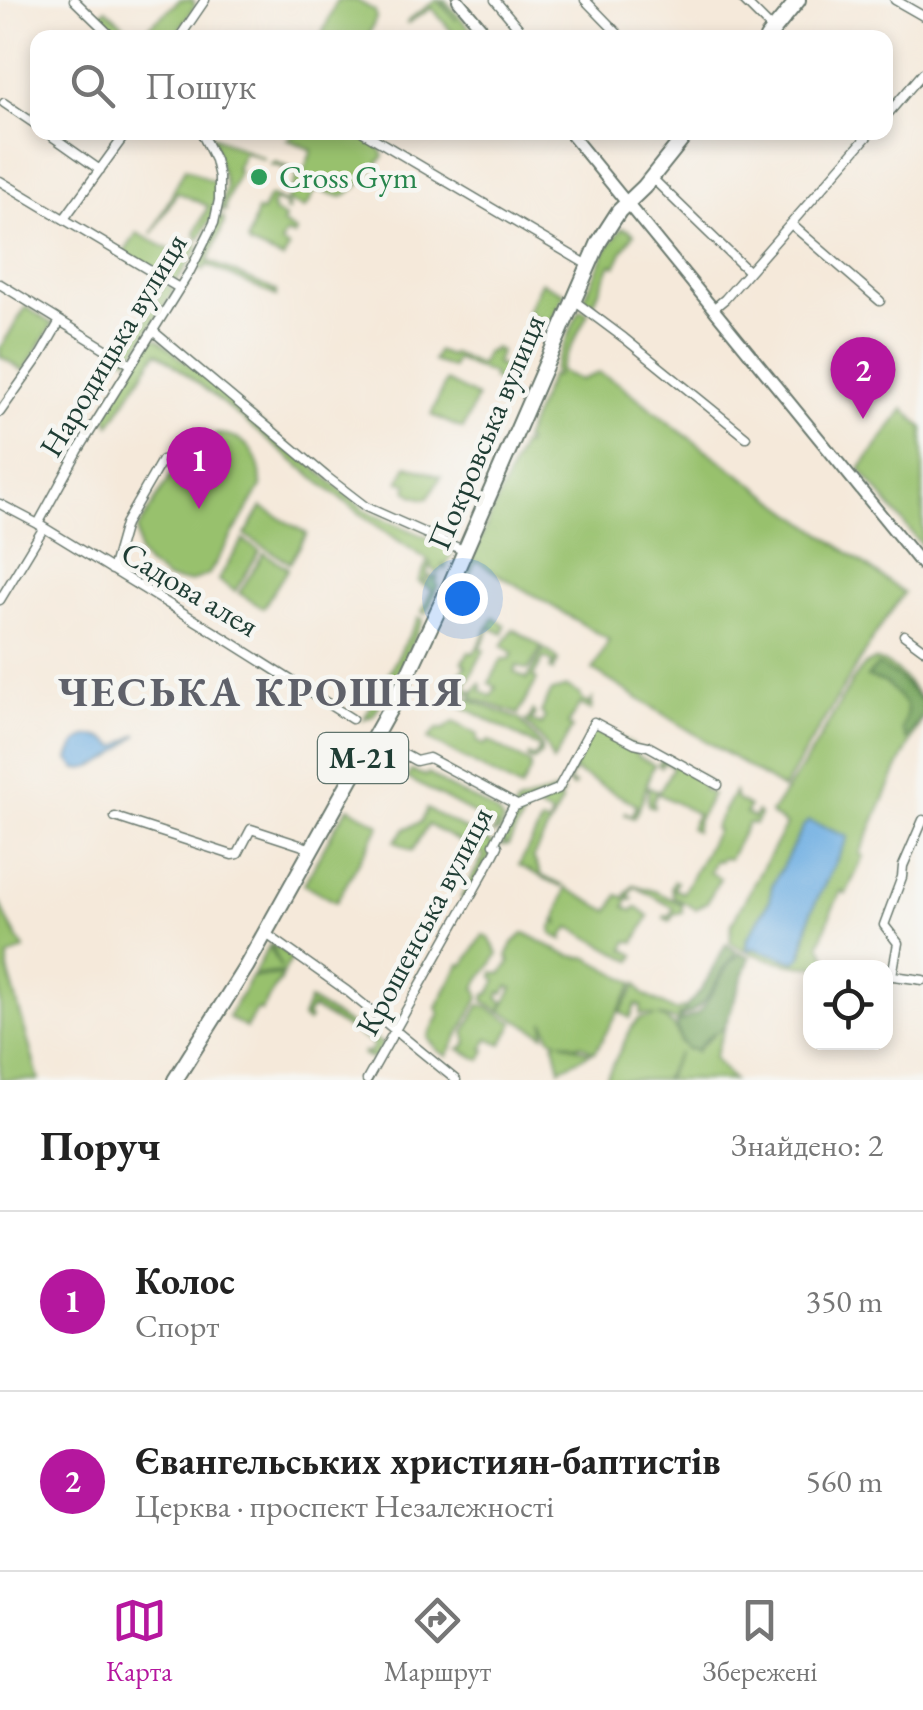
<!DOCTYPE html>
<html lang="uk">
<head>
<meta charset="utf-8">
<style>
  :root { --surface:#fff; --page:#f2f2f2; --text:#222; --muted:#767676; --line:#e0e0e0; --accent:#b5179e }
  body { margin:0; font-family:"EB Garamond",serif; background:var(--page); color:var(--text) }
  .controls { position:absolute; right:30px; bottom:30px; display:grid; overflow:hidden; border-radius:20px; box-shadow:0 5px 15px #0003 }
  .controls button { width:90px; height:90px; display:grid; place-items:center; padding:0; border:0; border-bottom:2px solid var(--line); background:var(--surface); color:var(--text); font:50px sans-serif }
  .you { position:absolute; left:462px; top:598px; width:35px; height:35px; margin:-25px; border:8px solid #fff; border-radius:50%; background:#1a73e8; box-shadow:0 0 0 15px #1a73e833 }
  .badge { display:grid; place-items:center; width:65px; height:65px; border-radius:50%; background:var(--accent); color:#fff; font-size:32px; font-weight:700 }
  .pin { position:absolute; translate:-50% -82px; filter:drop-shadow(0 2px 5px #0008) }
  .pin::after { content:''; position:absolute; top:52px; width:35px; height:30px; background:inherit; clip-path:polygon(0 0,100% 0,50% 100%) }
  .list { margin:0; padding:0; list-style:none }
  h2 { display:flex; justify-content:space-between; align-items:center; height:130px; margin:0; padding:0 40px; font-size:42px }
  h2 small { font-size:32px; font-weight:400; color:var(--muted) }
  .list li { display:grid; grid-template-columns:65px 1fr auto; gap:30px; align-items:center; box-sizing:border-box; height:180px; padding:0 40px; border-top:2px solid var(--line) }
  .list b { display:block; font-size:38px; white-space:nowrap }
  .list p { margin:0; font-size:32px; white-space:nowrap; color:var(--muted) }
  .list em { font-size:32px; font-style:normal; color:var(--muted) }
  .icon { flex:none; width:55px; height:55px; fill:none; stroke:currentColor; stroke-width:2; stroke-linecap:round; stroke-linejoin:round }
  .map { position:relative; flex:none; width:923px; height:1080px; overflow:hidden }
  .search { position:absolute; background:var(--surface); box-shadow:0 5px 15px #0003; left:30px; right:30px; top:30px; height:110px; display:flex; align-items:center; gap:25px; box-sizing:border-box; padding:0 35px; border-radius:20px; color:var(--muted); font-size:38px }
  .sheet { height:490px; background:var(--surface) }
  nav { display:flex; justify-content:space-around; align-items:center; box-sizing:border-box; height:140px; border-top:2px solid var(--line); background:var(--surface); font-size:28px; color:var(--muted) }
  nav a { display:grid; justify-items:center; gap:5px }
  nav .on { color:var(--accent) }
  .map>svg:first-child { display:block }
  .green { fill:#98c16d; stroke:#5c7f50; stroke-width:2.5; fill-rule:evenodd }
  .forest { fill:#7aa760; stroke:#4c724a; stroke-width:2.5 }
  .water { fill:#6eaee2; stroke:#46768b; stroke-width:2.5 }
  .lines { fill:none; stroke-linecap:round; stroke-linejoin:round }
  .minor-casing { stroke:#6a796e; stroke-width:11 }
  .major-casing { stroke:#6a796e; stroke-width:14 }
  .highway-casing { stroke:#6a796e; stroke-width:18 }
  .minor { stroke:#fff; stroke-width:8 }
  .major { stroke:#fff; stroke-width:10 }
  .highway { stroke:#fff; stroke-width:14 }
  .leisure-dot { fill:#2e9e5b; stroke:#f6f6f2; stroke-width:4 }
  .labels { text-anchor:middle; stroke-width:9; stroke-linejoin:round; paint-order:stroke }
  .shield { fill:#f6f6f2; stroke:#60746d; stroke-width:2.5 }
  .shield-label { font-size:30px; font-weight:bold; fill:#1f3d34 }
  .leisure-label { font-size:32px; fill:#27864d; stroke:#f6f6f2; text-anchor:start }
  .street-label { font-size:32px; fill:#1f3d34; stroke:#f6f6f2 }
  .district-label { font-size:42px; font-weight:bold; letter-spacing:2.5px; fill:#5f616a; stroke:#f6f6f2 }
</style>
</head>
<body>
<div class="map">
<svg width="923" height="1080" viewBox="0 0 923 1080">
  <rect width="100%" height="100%" fill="#f6f6f2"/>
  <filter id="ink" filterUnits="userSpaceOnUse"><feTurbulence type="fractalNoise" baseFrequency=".01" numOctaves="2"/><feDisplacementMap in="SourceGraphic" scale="20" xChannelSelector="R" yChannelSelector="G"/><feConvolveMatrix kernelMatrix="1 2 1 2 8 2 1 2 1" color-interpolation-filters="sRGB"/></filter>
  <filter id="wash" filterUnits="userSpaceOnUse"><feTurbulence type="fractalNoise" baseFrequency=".0048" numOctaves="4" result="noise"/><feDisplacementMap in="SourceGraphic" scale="40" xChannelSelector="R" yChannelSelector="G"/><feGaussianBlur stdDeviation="2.25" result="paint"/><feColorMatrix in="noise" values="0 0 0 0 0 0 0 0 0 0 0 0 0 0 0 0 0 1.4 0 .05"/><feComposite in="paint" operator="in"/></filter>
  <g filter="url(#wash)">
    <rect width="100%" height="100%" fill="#f5e9da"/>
    <path class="green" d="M180 0H193L195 6 174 37H120L99 14 106 9 137 37Z
      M337 0H356L375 11 376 18 368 37H321Z
      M437 0 457 21 441 0H445L477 37H456L432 8 406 24 411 18Z
      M297 133H336L342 135 345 133C360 133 379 140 384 156L357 187 342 197 316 189 308 205 304 208 287 201 298 173 273 164 270 165 275 162 303 174 312 150 287 139Z
      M212 136 264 159 244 152 236 169 239 171 225 206 226 210 223 209V212L220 209 226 187Z
      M185 168 215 183 217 192 212 221 208 223 200 239 196 237 195 233 208 206 177 192 152 234Z
      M271 196 288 205V211L285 210 287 205 274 200 271 207 274 209 273 212 285 218 283 224 296 232 294 236 286 233 281 243 289 248 283 259 250 245 248 241 257 211 262 212 268 198Z
      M223 217 224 223 208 261 276 291V296L207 265 203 271 198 266 197 262 218 218Z
      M622 228 629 230 634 234 623 250 616 266 611 264 591 309 584 299 606 250Z
      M137 233 182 256 186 254 189 242 197 243 198 249 176 283 123 254Z
      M158 281 172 288 173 291 134 354 128 359 118 354 140 319 145 321 163 289 156 283Z
      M541 282 565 293 551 324 527 312Z
      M26 307 53 324 24 371 0 356V348Z
      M581 310 588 313 559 371 580 380 599 373 620 384 677 429 904 593 878 630 783 789 593 670 609 640 476 561 466 582 469 566 522 444 526 446 527 442 523 440 551 375 556 376 557 374 553 371 579 311Z
      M153 339H158L368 512 449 547 452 554 445 569 443 564 440 572H435L431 567V562L427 574 429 576 423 581 427 583 431 577 438 576 436 583 438 585 426 614 422 612 432 590 418 582 428 560C330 499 248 419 157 352L110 425 105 414 133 367Z
      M493 348 500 351 496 364 508 369 514 360 503 384 492 379 494 375 456 359 452 368 433 361 437 351 450 356 451 353 480 365 487 351 491 352Z
      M446 381 477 397 463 429 431 415Z
      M904 409 923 428V547L860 469Z
      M218 434C248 435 262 459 261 487L209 574 190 582 178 581 167 579 147 564 139 553 137 530 191 443Z
      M407 465 441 477 428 498C421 499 411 496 407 490L408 484 400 481Z
      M262 507 307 534 290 563 245 535Z
      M243 540 260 551 235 591 218 580Z
      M264 553 288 568 263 608 239 593Z
      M419 617 423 620 399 671 373 716 364 719Z
      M494 617 505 625 503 634 491 628 480 648 484 650 465 687 474 692 480 683 482 687 481 691 491 696 496 687 489 683 502 659H510L513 653 502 646 513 629 542 647 529 669 526 670 517 666 514 672 527 679 544 649 555 656 558 661 553 671 550 669 554 663 544 658 533 677 537 680 518 714 472 698 474 692 466 695 457 691 459 685 453 681 466 666 462 662 469 652 474 653Z
      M875 660C900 666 905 683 923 700V717L898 767 860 854 864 856 846 894 841 891 832 910 820 944 832 967C799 968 758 960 730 942L732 923 786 825 773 816 771 813 812 752 853 680 865 665ZM799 836 809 909 811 913 803 953 795 961 753 948 748 950 746 944 748 938 770 900 772 886Z
      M567 687 580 694 582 700 589 704 592 700 591 710 580 704 568 725 572 728 553 762 545 744 525 721H528L533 711 535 715 531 721 541 725 545 717 541 712 552 691Z
      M452 693 519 719 541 746V754L534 761 528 758 529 755 535 758 540 748 449 699Z
      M454 722 478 735 477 741 484 745 489 741 530 764V771L521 789 428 739 437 729H444Z
      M593 729 607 736 610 732 634 746 637 756 654 765C645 782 644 803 634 818L625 814 626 812 632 816 637 805 574 771 568 781 575 785 573 787 565 781 571 770 575 768 572 767Z
      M664 757 706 780 702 789 712 794 697 822 695 831 690 828 697 814 657 793 652 803 655 805 654 808 648 805V787L659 792 673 767 664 762 661 767 658 765Z
      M411 771 426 776 428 773C435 778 443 784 450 788 468 798 491 804 503 821L499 831 492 835 496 826 407 778Z
      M555 791 552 797 557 792 563 793 559 800 562 802 533 857 542 876 563 886 561 887 519 865 542 822 548 825 552 816 530 804 508 845 501 846 504 842 499 839 517 804Z
      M734 792 736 799 749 807 746 814 754 818 757 812 760 815 755 824 748 823 729 859 722 858 720 861 715 860 709 872 720 878 707 902 696 909 674 897 671 887 674 881 677 882 674 889 683 893 717 830 714 828Z
      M349 807 380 825 336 902 304 884 337 824Z
      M427 809 496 846 465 901 461 898 484 855 428 825 412 851 395 841 406 828 421 822Z
      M634 885 657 892 682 904V912L674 914 670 921 664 918 665 916 669 917 674 908 634 886 629 896 633 898 632 900 628 899 625 907 633 911 636 907 649 916 635 942 628 941 624 949 635 955 632 961 570 927 562 937 563 940 552 934V928L556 919 559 925 557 917 566 888 609 911 618 895 626 898V894Z
      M0 901 7 919 24 949 8 957V970L39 1080H0Z
      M524 933C544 941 564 959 586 957L634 983 595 1052 580 1044 578 1046 560 1041 591 1053 560 1069 554 1044 557 1040 551 1038 544 1021 545 1035 501 1011 513 988 508 986 504 993 500 992 498 998 504 1002 500 1011 484 1001 485 995 490 993 497 980 493 977V972L501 974 510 962 507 956 513 943Z
      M483 935 489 938 498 954C491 967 482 974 475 988L478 991 479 998 447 1056 437 1050 428 1037 440 1014 437 1007 460 964 464 965Z
      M271 943 292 957 284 972 253 975 269 946 281 968Z
      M283 975 261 1011 257 1009 246 1028 228 1017 251 977Z
      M637 984 643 994 675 1011 686 1007 684 1014 678 1016 681 1019 677 1021 658 1016C672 1023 677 1027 680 1043L684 1044 685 1048 696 1051 717 1031 724 1029 714 1058 733 1080H665L679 1052 663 1080H605L632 1027 639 1019 655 1016 640 1014 641 1006 636 1004 630 1018 620 1012Z
      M309 1000 383 1044 375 1058 370 1059 363 1055 364 1052 369 1054 374 1044 312 1008 306 1016 310 1019 308 1022 302 1018Z
      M480 1005 487 1007 514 1023 502 1044 488 1038 483 1048 486 1050 481 1060 459 1049 464 1047 467 1042 465 1031Z"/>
    <path class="forest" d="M878 665 898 677 923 702V715L907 740 902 730 907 711 906 705 886 683 867 677Z
      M726 944 737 952C713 975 714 1006 679 1018L678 1016 684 1014 686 1007 702 989Z
      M741 953 750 957 724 1029C714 1031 701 1042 696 1052L692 1049H686L684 1044H682L676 1024 698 1013 703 1008 730 962Z"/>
    <path class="water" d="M138 734C121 750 103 770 77 769L69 760C76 732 97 730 117 747Z
      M809 821 848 837 811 912 801 957 795 961 753 948 747 950 748 938 770 900 772 886 804 825Z"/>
  </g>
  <g filter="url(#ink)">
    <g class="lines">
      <g class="minor-casing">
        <path id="minor" d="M74 0 113 38
          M495 0 527 38
          M585 0 622 38
          M743 0 773 30
          M895 0 923 16
          M179 38 205 0
          M4 103 38 126
          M886 116 923 73
          M46 132 100 170
          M363 132 588 265
          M652 178 748 271
          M0 181 179 288
          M64 219 127 132
          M791 224 880 301
          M0 284 130 364
          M573 300 624 338 746 437
          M713 309 725 299 871 132
          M153 331 327 477 366 507 465 551
          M0 412 41 354 60 321
          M0 504 38 524 229 641 352 719
          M38 524 78 451 190 271 214 223 219 200V177L215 160 201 132
          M112 570 125 524 162 460
          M0 600 43 529
          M904 635 923 649
          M374 738 416 761 429 758 515 804
          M115 817 232 855 238 854 251 829 312 849
          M265 933 347 991 456 1080
          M831 968H850
          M886 975 923 980
          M892 975 898 943 884 925 902 877 903 866 923 820
          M367 1080 494 854 498 846 494 844 513 807 558 789 594 722 634 743 648 746 718 785"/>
      </g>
      <g class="major-casing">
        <path id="major" d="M458 0 490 38
          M569 132 923 566"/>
      </g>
      <g class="highway-casing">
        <path id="highway" d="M767 38 798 0
          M175 1080 246 967 401 689 451 583 599 242 619 211 644 187 688 132"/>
      </g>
      <use href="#minor" class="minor"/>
      <use href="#major" class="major"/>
      <use href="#highway" class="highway"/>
    </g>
  </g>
  <circle class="leisure-dot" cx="259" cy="177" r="10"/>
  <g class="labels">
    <rect class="shield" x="318" y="733" width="90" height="50" rx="8"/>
    <g class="shield-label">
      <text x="363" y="768">М-21</text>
    </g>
    <g class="leisure-label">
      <text x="279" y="188">Cross Gym</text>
    </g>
    <g class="street-label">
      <text transform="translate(113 345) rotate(-59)" y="11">Народицька вулиця</text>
      <text transform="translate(486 432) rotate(-67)" y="11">Покровська вулиця</text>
      <text transform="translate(190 589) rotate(31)" y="11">Садова алея</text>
      <text transform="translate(424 921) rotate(-62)" y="11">Крошенська вулиця</text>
    </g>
    <g class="district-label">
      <text x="261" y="706">ЧЕСЬКА КРОШНЯ</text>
    </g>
  </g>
</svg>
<div class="controls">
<button><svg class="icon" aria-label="locate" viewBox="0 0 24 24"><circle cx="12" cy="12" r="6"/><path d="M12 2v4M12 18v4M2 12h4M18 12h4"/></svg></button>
</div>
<div class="you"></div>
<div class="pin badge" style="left:199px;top:509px">1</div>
<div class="pin badge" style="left:863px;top:419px">2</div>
<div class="search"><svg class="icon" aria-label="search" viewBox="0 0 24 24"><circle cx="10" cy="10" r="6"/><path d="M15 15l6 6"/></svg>Пошук</div>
</div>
<section class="sheet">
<h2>Поруч<small>Знайдено: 2</small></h2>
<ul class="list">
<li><span class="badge">1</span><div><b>Колос</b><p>Спорт</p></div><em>350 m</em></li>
<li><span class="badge">2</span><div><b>Євангельських християн-баптистів</b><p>Церква · проспект Незалежності</p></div><em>560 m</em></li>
</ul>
</section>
<nav>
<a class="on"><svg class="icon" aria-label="map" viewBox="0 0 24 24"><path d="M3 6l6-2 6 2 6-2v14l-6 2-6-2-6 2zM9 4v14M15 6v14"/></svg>Карта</a>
<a><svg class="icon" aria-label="directions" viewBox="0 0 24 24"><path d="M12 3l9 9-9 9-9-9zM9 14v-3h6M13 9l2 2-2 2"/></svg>Маршрут</a>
<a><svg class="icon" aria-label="saved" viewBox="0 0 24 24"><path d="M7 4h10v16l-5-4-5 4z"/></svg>Збережені</a>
</nav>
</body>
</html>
